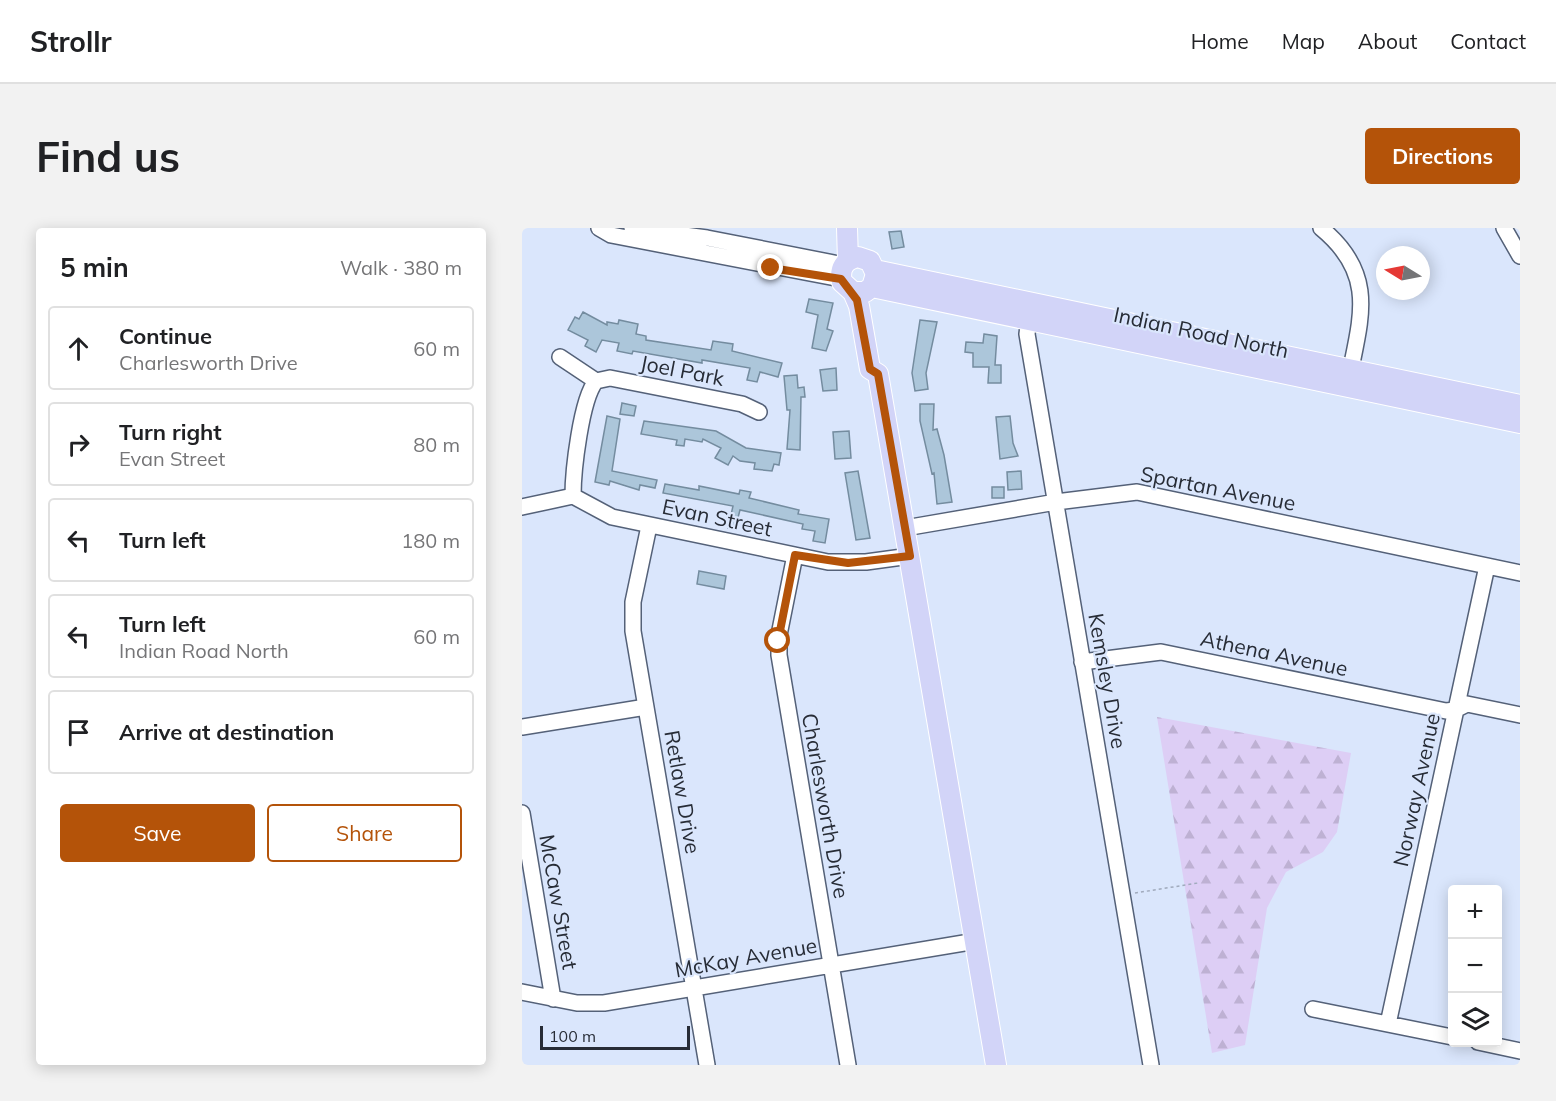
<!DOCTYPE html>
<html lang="en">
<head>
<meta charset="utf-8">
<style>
  :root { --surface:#fff; --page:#f2f2f2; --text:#202124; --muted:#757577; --line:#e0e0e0; --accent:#b45309 }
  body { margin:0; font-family:Mulish,sans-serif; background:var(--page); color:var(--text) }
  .controls { position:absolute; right:18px; bottom:18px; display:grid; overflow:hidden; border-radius:6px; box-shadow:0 3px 15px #0003 }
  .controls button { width:54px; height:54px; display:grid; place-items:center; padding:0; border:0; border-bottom:2px solid var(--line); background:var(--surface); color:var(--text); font:30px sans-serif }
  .compass { position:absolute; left:854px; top:18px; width:54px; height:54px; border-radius:50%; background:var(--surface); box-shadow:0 3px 15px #0003; rotate:280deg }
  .scale { position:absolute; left:18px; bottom:15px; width:150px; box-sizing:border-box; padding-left:6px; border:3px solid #272c36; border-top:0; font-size:16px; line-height:21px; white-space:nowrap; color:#272c36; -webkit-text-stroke:4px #dae6fc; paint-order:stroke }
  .stop { position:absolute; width:18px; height:18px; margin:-14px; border:4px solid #b45309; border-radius:50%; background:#fff }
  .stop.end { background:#b45309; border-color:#fff; box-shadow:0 2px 6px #0008 }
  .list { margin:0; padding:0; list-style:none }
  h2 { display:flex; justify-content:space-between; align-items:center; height:78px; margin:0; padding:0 24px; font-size:26px }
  h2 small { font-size:20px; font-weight:400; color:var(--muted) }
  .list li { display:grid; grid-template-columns:39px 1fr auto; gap:18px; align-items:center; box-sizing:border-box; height:84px; margin:0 12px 12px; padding:0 12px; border:2px solid var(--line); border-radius:6px }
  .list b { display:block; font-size:22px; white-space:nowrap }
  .list p { margin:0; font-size:20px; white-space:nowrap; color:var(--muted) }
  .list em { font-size:20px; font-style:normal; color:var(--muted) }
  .actions { display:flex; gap:12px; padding:18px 24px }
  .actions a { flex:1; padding:14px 0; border:2px solid var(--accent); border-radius:6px; text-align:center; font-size:21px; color:var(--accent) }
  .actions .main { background:var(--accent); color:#fff }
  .icon { flex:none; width:33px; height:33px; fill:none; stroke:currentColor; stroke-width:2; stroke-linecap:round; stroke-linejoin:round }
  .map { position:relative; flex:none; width:998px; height:837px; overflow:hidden; border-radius:6px }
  header { display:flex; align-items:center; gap:36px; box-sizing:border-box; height:84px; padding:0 30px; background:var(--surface); border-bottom:2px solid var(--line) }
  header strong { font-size:28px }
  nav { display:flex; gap:33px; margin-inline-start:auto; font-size:21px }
  .intro { display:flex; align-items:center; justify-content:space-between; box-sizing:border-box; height:144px; padding:0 36px }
  h1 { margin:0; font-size:42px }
  .button { padding:15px 27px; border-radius:6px; background:var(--accent); color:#fff; font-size:21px; font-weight:700 }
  main { display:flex; gap:36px; padding:0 36px }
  aside { flex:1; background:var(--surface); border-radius:6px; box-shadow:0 3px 15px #0003 }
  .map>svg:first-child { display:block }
  .forest { fill:url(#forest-firs) }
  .building { fill:#acc6da; stroke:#748c9f; stroke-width:1.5 }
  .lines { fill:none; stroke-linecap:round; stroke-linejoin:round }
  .minor-casing { stroke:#546178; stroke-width:18 }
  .major-casing { stroke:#fff; stroke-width:22 }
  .path { stroke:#a0aabc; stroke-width:1.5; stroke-dasharray:3 3; stroke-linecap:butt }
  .minor { stroke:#fff; stroke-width:15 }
  .major { stroke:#d2d4f8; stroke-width:20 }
  .route { stroke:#b45309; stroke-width:8 }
  .labels { text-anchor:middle; stroke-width:4.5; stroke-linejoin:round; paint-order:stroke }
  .street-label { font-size:21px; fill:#272c36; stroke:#dae6fc }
</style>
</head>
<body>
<header>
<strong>Strollr</strong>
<nav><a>Home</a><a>Map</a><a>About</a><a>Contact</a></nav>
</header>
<div class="intro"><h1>Find us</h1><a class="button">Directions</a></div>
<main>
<aside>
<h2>5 min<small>Walk · 380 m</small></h2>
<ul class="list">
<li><svg class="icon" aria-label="ahead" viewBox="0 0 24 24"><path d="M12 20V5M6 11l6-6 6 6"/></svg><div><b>Continue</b><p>Charlesworth Drive</p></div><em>60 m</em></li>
<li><svg class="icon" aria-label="right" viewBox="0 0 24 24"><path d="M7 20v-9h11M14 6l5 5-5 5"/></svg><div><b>Turn right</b><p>Evan Street</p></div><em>80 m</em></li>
<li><svg class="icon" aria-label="left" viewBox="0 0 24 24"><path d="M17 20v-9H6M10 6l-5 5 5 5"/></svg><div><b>Turn left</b></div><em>180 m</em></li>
<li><svg class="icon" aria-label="left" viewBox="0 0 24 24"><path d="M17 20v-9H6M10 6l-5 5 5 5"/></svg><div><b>Turn left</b><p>Indian Road North</p></div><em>60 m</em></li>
<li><svg class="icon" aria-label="arrive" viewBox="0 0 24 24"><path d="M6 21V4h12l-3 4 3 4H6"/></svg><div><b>Arrive at destination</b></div></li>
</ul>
<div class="actions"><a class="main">Save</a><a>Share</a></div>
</aside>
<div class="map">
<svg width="998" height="837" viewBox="0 0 998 837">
  <defs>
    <pattern id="forest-firs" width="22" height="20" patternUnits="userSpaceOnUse" patternTransform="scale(1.5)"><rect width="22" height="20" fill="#ddcef5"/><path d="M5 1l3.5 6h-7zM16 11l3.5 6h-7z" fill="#beb1d3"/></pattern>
  </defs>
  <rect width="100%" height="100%" fill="#dae6fc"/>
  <path class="forest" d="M635 489 829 525 815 604 801 624 764 644 745 680 723 817 690 825Z"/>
  <path class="building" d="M379 3 382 19 370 21 367 4Z
    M287 71 311 75 305 101 311 103 304 123 290 120 296 87 284 84Z
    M61 84 85 97V94L96 96 97 92 116 96 114 106 124 108V112L189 122 191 113 211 116 210 123 260 135 256 149 238 144 235 154 225 152 228 140 180 132V135L111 123 110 126 95 123 97 115 80 112 74 124 63 118 66 112 46 102 53 89 57 91Z
    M398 92 415 94 404 145 406 161 393 163 390 145Z
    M462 106 475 108 473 137H479V155H466L467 139H451V125L443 124 444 114 461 115Z
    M314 140 315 162 301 163 298 142Z
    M275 147 276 160 282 159 283 169H279L278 222 265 221 268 182H265L262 148Z
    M100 175 114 178 112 188 98 186Z
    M398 176H412L411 202 415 201 422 227 430 274 415 276 412 245 410 246 398 193Z
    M85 188 98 191 90 243 135 252 133 260 118 257 117 262 88 253 87 257 73 254Z
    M488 188 491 215 496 228 478 231 474 189Z
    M122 193 194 203 224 220 259 225 257 237 252 236 250 243 232 241 233 235 218 233 211 228 206 237 193 230 199 220 181 211 180 214 163 211 162 218 154 217 155 212 119 206Z
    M327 203 329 230 313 231 311 204Z
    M336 243 348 310 334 312 323 245Z
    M499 243 500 261 486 262 485 244Z
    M143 256 177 262V258L217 266 218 262 229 264 227 270 277 282 276 286 307 291 303 315 291 313 293 303 280 301 281 296 218 282 213 301 206 300 211 278 141 265Z
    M470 259H482V270H470Z
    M177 343 204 348 202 361 175 356Z"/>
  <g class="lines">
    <g class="minor-casing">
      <path id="minor" d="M77 0 89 7 319 51
        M110 0 185 10 322 37
        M799 0C855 46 839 89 827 150
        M982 0 998 28
        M508 83 505 106 629 837
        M38 129 74 153
        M51 268C51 243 59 171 74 153L88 150 220 176 237 184
        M0 279 51 268 90 289 306 334H344L388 328
        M127 298 111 374V403L185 837
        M383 300 534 274 615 264 998 345
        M273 327 257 407V427L326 837
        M560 434 639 424 924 483 933 482 945 476 998 487
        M0 499 124 479
        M0 585 31 771
        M0 764 55 775H82L454 713
        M791 781 930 809
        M866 796 965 338
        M956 814 998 823"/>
    </g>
    <g class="major-casing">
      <path id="major" d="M325 0 326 33
        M353 42 998 177
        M350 59 354 46 348 33 336 29C322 32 317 41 320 54L331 64H343L350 59 998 195
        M331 64 337 78 348 141 356 146 474 837"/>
    </g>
    <path class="path" d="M613 665 676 655"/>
    <use href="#minor" class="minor"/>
    <use href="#major" class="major"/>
  </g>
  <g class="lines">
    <path class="route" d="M249 40 319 51 335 72 348 141 356 146 388 328 326 335 273 327 256 413"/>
  </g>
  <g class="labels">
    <g class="street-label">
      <text transform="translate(679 105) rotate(12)" y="7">Indian Road North</text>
      <text transform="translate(160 143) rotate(11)" y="7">Joel Park</text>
      <text transform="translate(696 261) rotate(11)" y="7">Spartan Avenue</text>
      <text transform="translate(195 290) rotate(12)" y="7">Evan Street</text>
      <text transform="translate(752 426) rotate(12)" y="7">Athena Avenue</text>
      <text transform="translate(585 453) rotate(80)" y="7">Kemsley Drive</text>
      <text transform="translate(895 562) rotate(-78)" y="7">Norway Avenue</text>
      <text transform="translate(160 564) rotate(80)" y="7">Retlaw Drive</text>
      <text transform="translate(303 578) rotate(80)" y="7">Charlesworth Drive</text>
      <text transform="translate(36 674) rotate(80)" y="7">McCaw Street</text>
      <text transform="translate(224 730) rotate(-10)" y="7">McKay Avenue</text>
    </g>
  </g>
</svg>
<div class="controls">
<button>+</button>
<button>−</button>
<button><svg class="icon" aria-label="layers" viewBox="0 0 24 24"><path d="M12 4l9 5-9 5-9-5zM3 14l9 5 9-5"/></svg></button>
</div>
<svg class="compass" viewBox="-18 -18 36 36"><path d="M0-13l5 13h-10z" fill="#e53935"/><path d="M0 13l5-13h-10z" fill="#757577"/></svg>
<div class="scale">100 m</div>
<div class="stop" style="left:256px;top:413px"></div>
<div class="stop end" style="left:249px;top:40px"></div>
</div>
</main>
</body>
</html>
